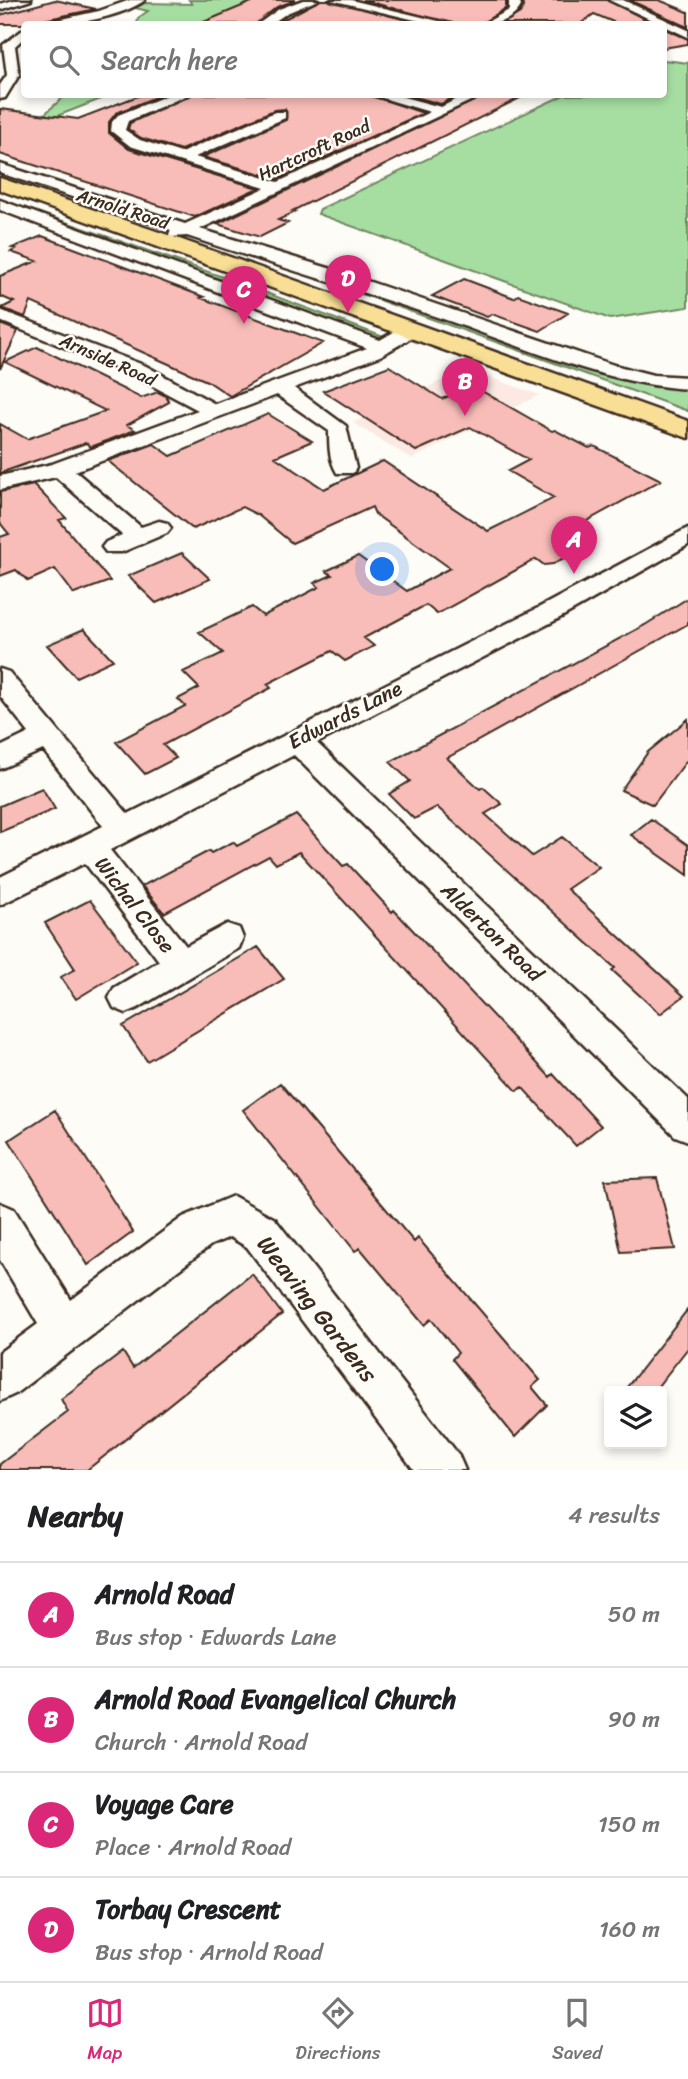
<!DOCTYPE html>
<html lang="en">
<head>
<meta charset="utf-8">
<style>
  :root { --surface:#fff; --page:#f2f2f2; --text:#202124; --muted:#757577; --line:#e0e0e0; --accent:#db2777 }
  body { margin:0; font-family:Sriracha,sans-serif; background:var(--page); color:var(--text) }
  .controls { position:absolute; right:21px; bottom:21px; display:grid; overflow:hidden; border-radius:7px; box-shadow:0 4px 10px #0003 }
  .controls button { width:63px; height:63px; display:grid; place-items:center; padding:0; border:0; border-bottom:2px solid var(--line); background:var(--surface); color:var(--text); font:35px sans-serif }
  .you { position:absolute; left:383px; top:570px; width:24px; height:24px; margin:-18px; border:5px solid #fff; border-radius:50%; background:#1a73e8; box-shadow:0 0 0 10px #1a73e833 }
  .badge { display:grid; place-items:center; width:46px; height:46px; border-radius:50%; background:var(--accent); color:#fff; font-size:23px; font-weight:700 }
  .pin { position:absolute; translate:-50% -58px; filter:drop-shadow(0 2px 4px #0008) }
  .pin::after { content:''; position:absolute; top:37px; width:24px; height:21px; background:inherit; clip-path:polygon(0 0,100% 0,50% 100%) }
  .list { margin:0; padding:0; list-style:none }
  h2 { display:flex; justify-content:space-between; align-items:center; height:91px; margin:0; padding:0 28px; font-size:30px }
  h2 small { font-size:23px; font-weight:400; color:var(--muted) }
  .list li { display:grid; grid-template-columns:46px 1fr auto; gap:21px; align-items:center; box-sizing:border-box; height:105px; padding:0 28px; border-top:2px solid var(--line) }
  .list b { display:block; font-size:26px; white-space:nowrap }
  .list p { margin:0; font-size:23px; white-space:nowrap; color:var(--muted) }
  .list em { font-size:23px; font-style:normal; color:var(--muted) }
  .icon { flex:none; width:38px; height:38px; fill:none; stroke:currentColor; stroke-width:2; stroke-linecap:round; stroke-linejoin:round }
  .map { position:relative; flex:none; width:688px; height:1470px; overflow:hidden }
  .search { position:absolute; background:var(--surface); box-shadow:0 4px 10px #0003; left:21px; right:21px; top:21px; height:77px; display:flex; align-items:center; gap:18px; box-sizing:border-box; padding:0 24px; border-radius:7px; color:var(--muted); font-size:26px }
  .sheet { height:511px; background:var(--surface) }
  nav { display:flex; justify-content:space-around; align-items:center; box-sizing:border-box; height:98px; border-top:2px solid var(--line); background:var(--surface); font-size:19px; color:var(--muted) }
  nav a { display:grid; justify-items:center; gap:4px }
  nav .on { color:var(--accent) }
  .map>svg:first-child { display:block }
  .built { fill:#fce9e4 }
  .green { fill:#a6dea2; stroke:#708460; stroke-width:2 }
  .building { fill:#f9bdb9; stroke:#3b2a1e; stroke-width:2 }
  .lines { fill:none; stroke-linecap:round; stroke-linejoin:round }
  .minor-casing { stroke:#3b2a1e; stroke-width:5 }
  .major-casing { stroke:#3b2a1e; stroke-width:5 }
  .minor { fill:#fdfcf7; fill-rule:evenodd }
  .major { fill:#f9df96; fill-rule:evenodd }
  .labels { text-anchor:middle; stroke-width:5; stroke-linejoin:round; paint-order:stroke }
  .far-street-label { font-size:18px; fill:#3b2a1e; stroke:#fdfcf7 }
  .street-label { font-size:21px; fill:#3b2a1e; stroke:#fdfcf7 }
  .near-street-label { font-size:24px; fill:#3b2a1e; stroke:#fdfcf7 }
</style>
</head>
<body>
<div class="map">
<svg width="688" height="1470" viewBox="0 0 688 1470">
  <rect width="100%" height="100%" fill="#fdfcf7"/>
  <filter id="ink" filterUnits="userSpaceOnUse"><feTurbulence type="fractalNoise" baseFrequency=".0143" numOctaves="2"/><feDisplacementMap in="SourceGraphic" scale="14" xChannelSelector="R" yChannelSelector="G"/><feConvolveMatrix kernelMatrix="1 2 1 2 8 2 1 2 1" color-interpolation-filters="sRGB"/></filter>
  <g filter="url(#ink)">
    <path class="built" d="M466 369 539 395 412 459 353 423Z"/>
    <path class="green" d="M189 0H254L214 24H137L138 18 148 11 135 8 145 3 192 4Z
      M664 60 688 63V307L610 319 318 214 320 209 564 95 664 94Z
      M66 95H111L47 120 40 118Z
      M0 199 237 282 386 338 381 341 367 338 145 253 0 204Z
      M256 256 289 264 560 359 655 387 688 388V411Z"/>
    <path class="building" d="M55 0 96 9 38 21 37 24H0V15Z
      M270 0H296L277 7 256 24H199L254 1Z
      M320 0H328L423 24H275Z
      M362 0H506V8L481 24H454Z
      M522 0H607L655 24H618L594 14 580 24H501L520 13 523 7Z
      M629 0H659L688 12V27Z
      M663 28 688 39V44L663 48Z
      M143 94H163L116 113 109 122V133L129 149 258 188 195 217 0 154V109L78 119Z
      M193 94H367L423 113 278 179 203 157 286 120 285 109 274 110 181 150 141 138 128 129 130 123Z
      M404 94H460L441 104Z
      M488 94H528L292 211 295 212 278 220 288 223 260 237 217 224Z
      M42 236 204 297 201 298 323 343 230 396 209 382 31 302 25 317 2 308 14 302 0 296V276L37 261 11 252 16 249 12 248Z
      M464 279 514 298 518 295 568 313 540 331 492 314 487 317 432 296Z
      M0 324 18 331 0 369Z
      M37 347 141 398 158 392 166 396 169 402 127 425 135 430 91 447 86 443 0 473V424L27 439 106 411 5 362Z
      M389 366 442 399 473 386 552 431 555 430 589 448 594 446 661 480 558 537 578 550 553 564 544 565 536 559 437 614 426 605 364 638 374 646 345 661 332 651 267 684 271 688 163 745 176 758 145 774 116 742 185 706 178 699 199 688 183 672 223 653 199 632 252 607 263 616 319 587 314 583 332 575 326 571 358 556 407 591 450 568 375 514 372 507 292 543 258 515 242 507 193 529 108 461 154 444 171 456 268 414 312 441 275 457 324 489 383 461 488 531 554 498 508 471 529 460 470 427 416 451 323 391Z
      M34 485 66 518 59 520 110 581 74 594 55 569 28 581 16 570 0 576V537L9 534 0 523V492Z
      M182 553 210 579 156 603 128 576Z
      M688 598V624L447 758 480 789 483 787 502 804 485 814 532 856 562 837 599 867 567 889 684 996 660 1014 612 970 615 968 437 807 414 819 389 794 410 781 390 762 645 625Z
      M84 629 113 660 76 677 47 645Z
      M688 719V759L653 805 621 790 648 752Z
      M42 788 55 809 0 832V806Z
      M296 815 343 866 348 864 392 912 394 910 550 1077 553 1074 601 1126 576 1146 522 1087 517 1091 299 852 276 864 269 856 164 913 142 886 209 851 211 853 233 842 237 846Z
      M651 819 688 845V875L631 835Z
      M90 900 137 962 76 999 61 977 75 969 45 923Z
      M258 947 284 979 147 1061 123 1026Z
      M280 1083 414 1242 418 1238 540 1380 532 1387 547 1405 515 1437 452 1359 458 1353 431 1319 424 1325 360 1248 355 1251 243 1110Z
      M55 1110 133 1232 88 1265 9 1140Z
      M657 1178 675 1249 621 1252 605 1180Z
      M252 1274 282 1314 87 1470H0V1464L68 1412 61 1399 123 1352 133 1368Z
      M688 1309V1348L654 1391H624Z"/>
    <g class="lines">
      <g class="minor-casing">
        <path id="minor" d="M14 0H31L0 10V4Z
          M130 0H145C123 17 67 27 39 24L99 11Z
          M303 0H318L287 13 271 24H258L279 9Z
          M331 0H351L451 24H432Z
          M509 0H519L521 6C514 20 498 24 483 24L509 10Z
          M609 0H623L688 30V37Z
          M24 29V38L15 46 19 75 5 98 0 99V85L7 75 3 45Z
          M171 94H190L128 121 125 130 140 140 181 153 275 112H285V118L195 157 278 182 430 112 369 94H392L441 107 467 94H485L200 229 335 270 614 365 653 375 688 377V389C606 384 526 348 449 321 362 291 274 265 187 236L171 237 169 234 171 230 0 173V164L185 224 265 188 130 146 111 131 112 122 118 115Z
          M0 200 380 340 404 326H418L420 330 418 334 380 356 294 388 346 426 356 468 353 473H337C329 460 329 446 329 431L277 395 75 471 141 527 159 521 167 523 171 528 167 533 122 552H106L102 547 106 542 122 535 56 477 0 490V476L52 464 198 410 132 375 0 321V310L146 366 215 404 367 348 0 210Z
          M688 528V545L556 620 317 743 688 1099V1141L675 1136 294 755 110 850 186 946 227 924 239 928 243 938 239 948 138 1008 126 1013 114 1008 109 998 114 988 159 961 85 863 0 905V877L103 826 43 750 0 769V747L29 733 0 696V669L9 672 128 814 538 608Z
          M233 1196 275 1219 458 1454 465 1470H414L247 1247 230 1237 211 1245 15 1394 0 1401V1352L38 1324 0 1260V1203L14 1209 71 1300 183 1217Z"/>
      </g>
      <g class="major-casing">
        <path id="major" d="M0 178 171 236 688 421V438L0 190Z"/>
      </g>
      <use href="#minor" class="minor"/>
      <use href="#major" class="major"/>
    </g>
  </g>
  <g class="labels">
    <g class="far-street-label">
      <text transform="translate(314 150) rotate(-25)" y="6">Hartcroft Road</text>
      <text transform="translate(123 209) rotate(18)" y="6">Arnold Road</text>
      <text transform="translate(108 360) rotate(24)" y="6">Arnside Road</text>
    </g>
    <g class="street-label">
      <text transform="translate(345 715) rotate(-27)" y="7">Edwards Lane</text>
      <text transform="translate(135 905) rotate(52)" y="7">Wichal Close</text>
      <text transform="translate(492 932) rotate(44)" y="7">Alderton Road</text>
    </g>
    <g class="near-street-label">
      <text transform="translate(317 1309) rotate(52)" y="8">Weaving Gardens</text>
    </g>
  </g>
</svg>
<div class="controls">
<button><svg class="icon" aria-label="layers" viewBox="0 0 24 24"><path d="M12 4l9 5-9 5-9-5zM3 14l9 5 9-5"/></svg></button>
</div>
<div class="you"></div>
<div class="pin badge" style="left:574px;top:574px">A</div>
<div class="pin badge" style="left:465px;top:416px">B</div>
<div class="pin badge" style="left:244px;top:324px">C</div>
<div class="pin badge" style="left:348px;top:313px">D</div>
<div class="search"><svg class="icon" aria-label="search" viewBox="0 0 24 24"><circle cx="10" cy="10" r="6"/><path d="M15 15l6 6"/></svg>Search here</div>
</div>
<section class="sheet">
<h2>Nearby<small>4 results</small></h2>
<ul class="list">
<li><span class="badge">A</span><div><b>Arnold Road</b><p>Bus stop · Edwards Lane</p></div><em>50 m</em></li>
<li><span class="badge">B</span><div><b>Arnold Road Evangelical Church</b><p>Church · Arnold Road</p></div><em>90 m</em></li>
<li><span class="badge">C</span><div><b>Voyage Care</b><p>Place · Arnold Road</p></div><em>150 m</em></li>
<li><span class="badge">D</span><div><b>Torbay Crescent</b><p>Bus stop · Arnold Road</p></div><em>160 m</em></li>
</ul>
</section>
<nav>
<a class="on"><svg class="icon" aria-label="map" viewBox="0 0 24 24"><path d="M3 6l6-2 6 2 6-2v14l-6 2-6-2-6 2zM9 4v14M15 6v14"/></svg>Map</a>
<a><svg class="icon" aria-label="directions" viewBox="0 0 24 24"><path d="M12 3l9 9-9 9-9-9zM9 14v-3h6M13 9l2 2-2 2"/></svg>Directions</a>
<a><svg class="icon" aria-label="saved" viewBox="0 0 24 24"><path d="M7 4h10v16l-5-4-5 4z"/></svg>Saved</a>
</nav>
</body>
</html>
